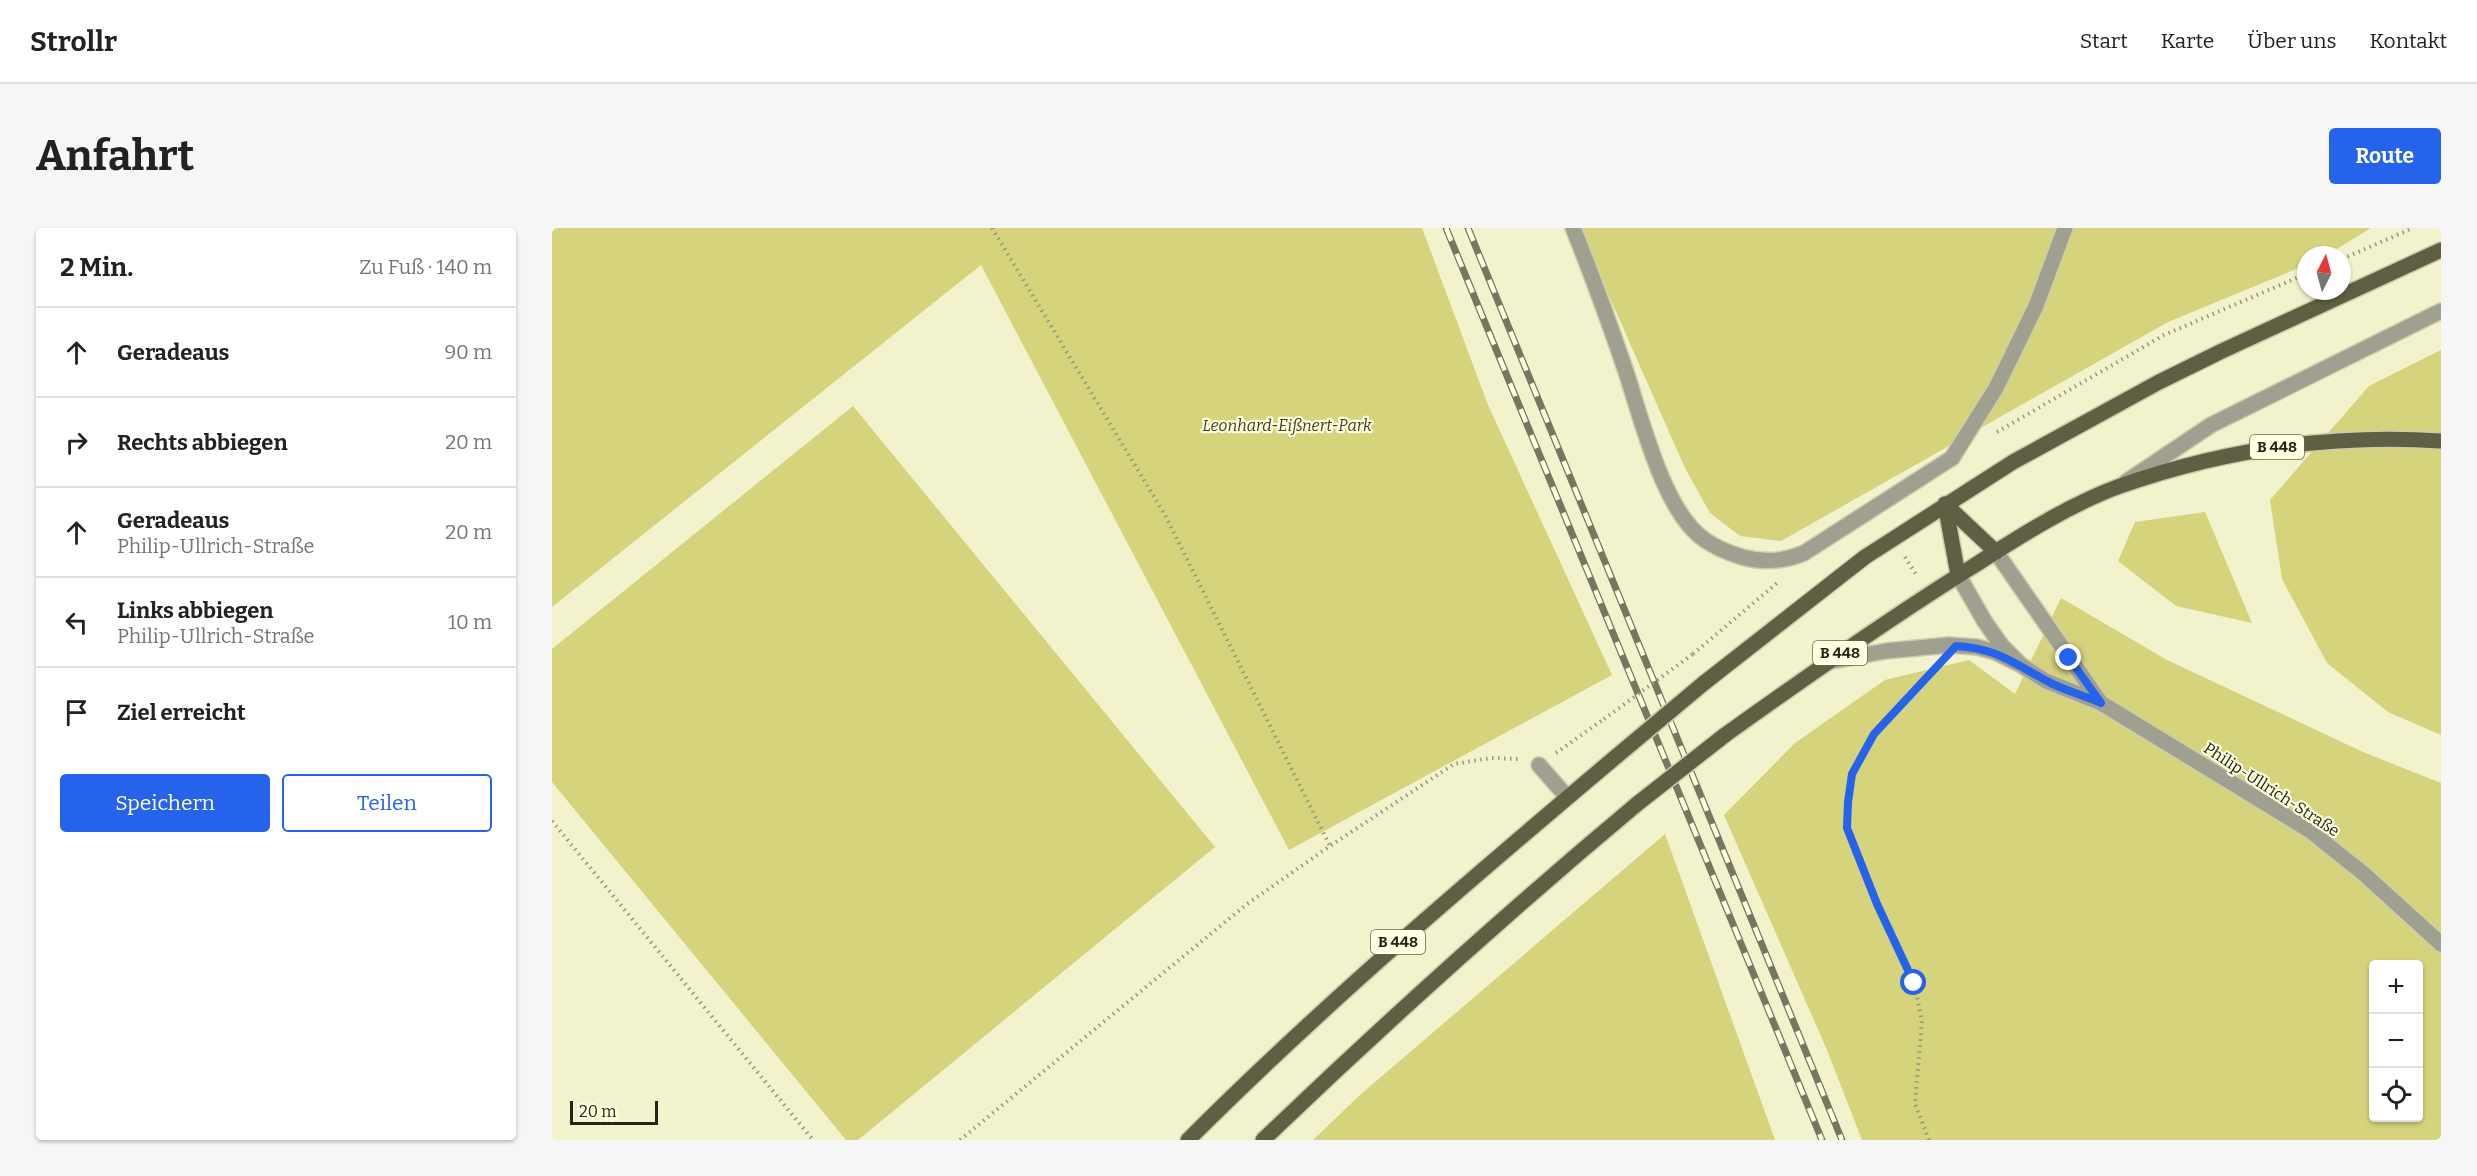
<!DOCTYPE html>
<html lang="de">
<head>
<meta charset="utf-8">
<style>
  :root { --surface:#fff; --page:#f6f6f6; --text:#222; --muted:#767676; --line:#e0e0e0; --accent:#2563eb }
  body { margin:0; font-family:Bitter,serif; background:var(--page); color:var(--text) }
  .controls { position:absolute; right:18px; bottom:18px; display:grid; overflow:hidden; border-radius:6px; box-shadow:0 2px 4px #0004 }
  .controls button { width:54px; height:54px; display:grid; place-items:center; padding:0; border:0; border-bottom:2px solid var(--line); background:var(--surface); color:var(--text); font:30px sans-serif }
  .compass { position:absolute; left:1745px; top:18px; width:54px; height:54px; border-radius:50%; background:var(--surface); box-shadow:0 2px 4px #0004; rotate:6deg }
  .scale { position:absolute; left:18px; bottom:15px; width:88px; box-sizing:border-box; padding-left:6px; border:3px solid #242416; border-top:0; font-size:16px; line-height:21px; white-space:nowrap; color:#242416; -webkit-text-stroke:4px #ffffe1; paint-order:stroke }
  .stop { position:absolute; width:18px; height:18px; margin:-14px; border:4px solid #2563eb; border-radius:50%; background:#fff }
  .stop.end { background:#2563eb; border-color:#fff; box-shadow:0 2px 6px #0008 }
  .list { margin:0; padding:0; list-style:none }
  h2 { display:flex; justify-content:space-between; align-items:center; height:78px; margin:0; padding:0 24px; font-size:26px }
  h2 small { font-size:20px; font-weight:400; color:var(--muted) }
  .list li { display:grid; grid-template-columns:39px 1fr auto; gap:18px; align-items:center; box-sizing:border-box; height:90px; padding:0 24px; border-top:2px solid var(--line) }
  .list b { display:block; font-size:22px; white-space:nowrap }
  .list p { margin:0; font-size:20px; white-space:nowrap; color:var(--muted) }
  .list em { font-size:20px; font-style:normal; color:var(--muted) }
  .actions { display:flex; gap:12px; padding:18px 24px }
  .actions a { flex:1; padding:14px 0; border:2px solid var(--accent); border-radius:6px; text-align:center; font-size:21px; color:var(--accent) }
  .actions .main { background:var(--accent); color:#fff }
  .icon { flex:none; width:33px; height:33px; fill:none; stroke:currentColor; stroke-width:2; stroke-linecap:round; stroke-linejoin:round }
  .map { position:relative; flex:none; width:1889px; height:912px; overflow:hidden; border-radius:6px }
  header { display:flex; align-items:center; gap:36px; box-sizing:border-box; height:84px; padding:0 30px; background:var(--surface); border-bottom:2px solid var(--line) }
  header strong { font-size:28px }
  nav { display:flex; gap:33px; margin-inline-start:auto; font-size:21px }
  .intro { display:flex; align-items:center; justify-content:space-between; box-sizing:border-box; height:144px; padding:0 36px }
  h1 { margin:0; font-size:42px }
  .button { padding:15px 27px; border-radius:6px; background:var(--accent); color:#fff; font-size:21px; font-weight:700 }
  main { display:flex; gap:36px; padding:0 36px }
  aside { flex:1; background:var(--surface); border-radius:6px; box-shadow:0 2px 4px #0004 }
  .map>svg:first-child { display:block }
  .green { fill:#d5d37c; fill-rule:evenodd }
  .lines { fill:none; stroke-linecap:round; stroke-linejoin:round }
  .lane-casing { stroke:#cdcdac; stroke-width:18 }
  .street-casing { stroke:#cdcdac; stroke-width:18 }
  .primary-casing { stroke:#cdcdac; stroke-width:18 }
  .path { stroke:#97977c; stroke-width:4; stroke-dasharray:1.5 4.5; stroke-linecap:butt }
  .lane { stroke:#a0a090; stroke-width:15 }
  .street { stroke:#a0a090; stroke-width:15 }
  .primary { stroke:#5f5f43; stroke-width:15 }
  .rail-casing { stroke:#77775f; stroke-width:7 }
  .rail { stroke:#ffffe1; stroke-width:4.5; stroke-dasharray:14; stroke-linecap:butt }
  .primary-bridge-casing { stroke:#cdcdac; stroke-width:18; stroke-linecap:butt }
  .path-bridge { stroke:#97977c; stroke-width:4; stroke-dasharray:1.5 4.5; stroke-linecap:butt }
  .primary-bridge { stroke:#5f5f43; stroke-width:15 }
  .route { stroke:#2563eb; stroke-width:8 }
  .labels { text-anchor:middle; stroke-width:4.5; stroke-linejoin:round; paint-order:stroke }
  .shield { fill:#ffffe1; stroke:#666653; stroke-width:1.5 }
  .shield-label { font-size:15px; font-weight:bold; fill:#242416 }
  .park-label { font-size:16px; font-style:italic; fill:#403f17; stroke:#ffffe1 }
  .street-label { font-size:16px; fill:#242416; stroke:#ffffe1 }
</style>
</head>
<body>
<header>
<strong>Strollr</strong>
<nav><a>Start</a><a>Karte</a><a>Über uns</a><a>Kontakt</a></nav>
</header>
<div class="intro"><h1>Anfahrt</h1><a class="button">Route</a></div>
<main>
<aside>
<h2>2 Min.<small>Zu Fuß · 140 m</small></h2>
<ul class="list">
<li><svg class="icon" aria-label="ahead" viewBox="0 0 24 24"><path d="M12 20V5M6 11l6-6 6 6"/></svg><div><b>Geradeaus</b></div><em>90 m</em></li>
<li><svg class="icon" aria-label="right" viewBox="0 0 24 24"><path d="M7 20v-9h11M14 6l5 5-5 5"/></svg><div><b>Rechts abbiegen</b></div><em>20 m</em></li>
<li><svg class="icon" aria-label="ahead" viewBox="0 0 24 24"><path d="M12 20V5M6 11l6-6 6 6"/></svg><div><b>Geradeaus</b><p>Philip-Ullrich-Straße</p></div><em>20 m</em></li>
<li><svg class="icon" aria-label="left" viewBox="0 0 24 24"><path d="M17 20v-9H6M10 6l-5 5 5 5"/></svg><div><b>Links abbiegen</b><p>Philip-Ullrich-Straße</p></div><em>10 m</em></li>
<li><svg class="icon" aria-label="arrive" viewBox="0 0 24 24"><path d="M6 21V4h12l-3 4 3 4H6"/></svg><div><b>Ziel erreicht</b></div></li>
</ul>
<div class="actions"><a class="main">Speichern</a><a>Teilen</a></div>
</aside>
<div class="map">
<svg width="1889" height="912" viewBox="0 0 1889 912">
  <rect width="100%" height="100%" fill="#f2f2cd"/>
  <path class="green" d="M0 0H870L936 177 1060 447 737 622 429 37 0 379Z
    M1027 0H1819L1775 27H1754V37L1616 94 1229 313 1188 308 1158 285 1133 240Z
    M1889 122V507L1836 484 1775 435 1730 351 1718 272 1817 158Z
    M301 178 663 619 306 912H294L0 554V421Z
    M1653 284 1700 395 1624 378 1566 333 1583 294Z
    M1509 370 1615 432 1811 524 1889 555V912H1310L1275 822 1172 587 1243 515 1333 452 1417 432 1463 466ZM1822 736H1866V890H1822Z
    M1113 606 1223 912H761L809 866Z"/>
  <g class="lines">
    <g class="lane-casing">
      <path id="lane" d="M1400 230 1444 160 1484 78 1513 0
        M1574 254 1659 197 1889 83
        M1275 434 1334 423 1397 417 1425 419 1443 424 1465 435
        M987 537 1015 569"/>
    </g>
    <g class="street-casing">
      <path id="street" d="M1021 0C1040 47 1057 94 1073 141 1089 188 1111 284 1153 312 1164 320 1177 325 1190 329 1212 335 1231 334 1252 325L1400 230
        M1444 324 1549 475
        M1406 347 1433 394 1450 418 1469 437 1494 453 1549 475 1757 602 1812 646 1889 716"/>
    </g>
    <g class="primary-casing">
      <path id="primary" d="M1393 276 1406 347
        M1393 276 1444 324
        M1152 455 1313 329 1461 234 1607 154 1670 123 1889 22
        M1173 507C1254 449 1335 392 1420 339 1467 309 1516 277 1568 258 1671 222 1780 206 1889 213
        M636 912C772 776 919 651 1066 527
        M711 912C832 796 956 684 1085 576"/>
    </g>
    <path class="path" d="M440 0 613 287 778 618
      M1790 31 1861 0
      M1445 204 1612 107 1754 46
      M1353 329 1365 348
      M1141 426 1225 355
      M1004 525 1052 491
      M0 593 261 912
      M408 912 695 676 778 618 902 536 938 530 967 531
      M1377 912 1363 876 1370 793 1362 755 1325 676 1295 600 1296 574 1300 546 1322 506 1382 441"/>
    <use href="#lane" class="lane"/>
    <use href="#street" class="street"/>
    <use href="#primary" class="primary"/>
    <g class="rail-casing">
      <path id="rail" d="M894 0 1270 912
        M916 0 1290 912"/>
    </g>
    <use href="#rail" class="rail"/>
    <g class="primary-bridge-casing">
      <path id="primary-bridge" d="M1066 527 1152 455
        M1085 576 1173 507"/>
    </g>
    <path class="path-bridge" d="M1052 491 1141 426"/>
    <use href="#primary-bridge" class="primary-bridge"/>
  </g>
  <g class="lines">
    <path class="route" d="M1362 755 1325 676 1295 600 1296 574 1300 546 1322 506 1404 418C1443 420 1460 434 1493 452 1510 462 1531 467 1549 475L1517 430"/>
  </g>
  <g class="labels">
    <g class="shield">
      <rect x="1698" y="207" width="54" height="24" rx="4.5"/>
      <rect x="1261" y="413" width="54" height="24" rx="4.5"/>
      <rect x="819" y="702" width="54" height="24" rx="4.5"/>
    </g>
    <g class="shield-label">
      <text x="1725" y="224">B 448</text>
      <text x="1288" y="430">B 448</text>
      <text x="846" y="719">B 448</text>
    </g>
    <g class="park-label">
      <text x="735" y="203">Leonhard-Eißnert-Park</text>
    </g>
    <g class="street-label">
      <text transform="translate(1720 561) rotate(33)" y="6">Philip-Ullrich-Straße</text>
    </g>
  </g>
</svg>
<div class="controls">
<button>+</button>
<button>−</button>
<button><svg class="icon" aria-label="locate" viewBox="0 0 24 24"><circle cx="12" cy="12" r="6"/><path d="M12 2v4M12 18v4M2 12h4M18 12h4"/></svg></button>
</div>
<svg class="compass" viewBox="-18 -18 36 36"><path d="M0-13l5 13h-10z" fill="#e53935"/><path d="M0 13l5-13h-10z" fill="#767676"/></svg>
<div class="scale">20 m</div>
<div class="stop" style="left:1362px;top:755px"></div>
<div class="stop end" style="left:1517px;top:430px"></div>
</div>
</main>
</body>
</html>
